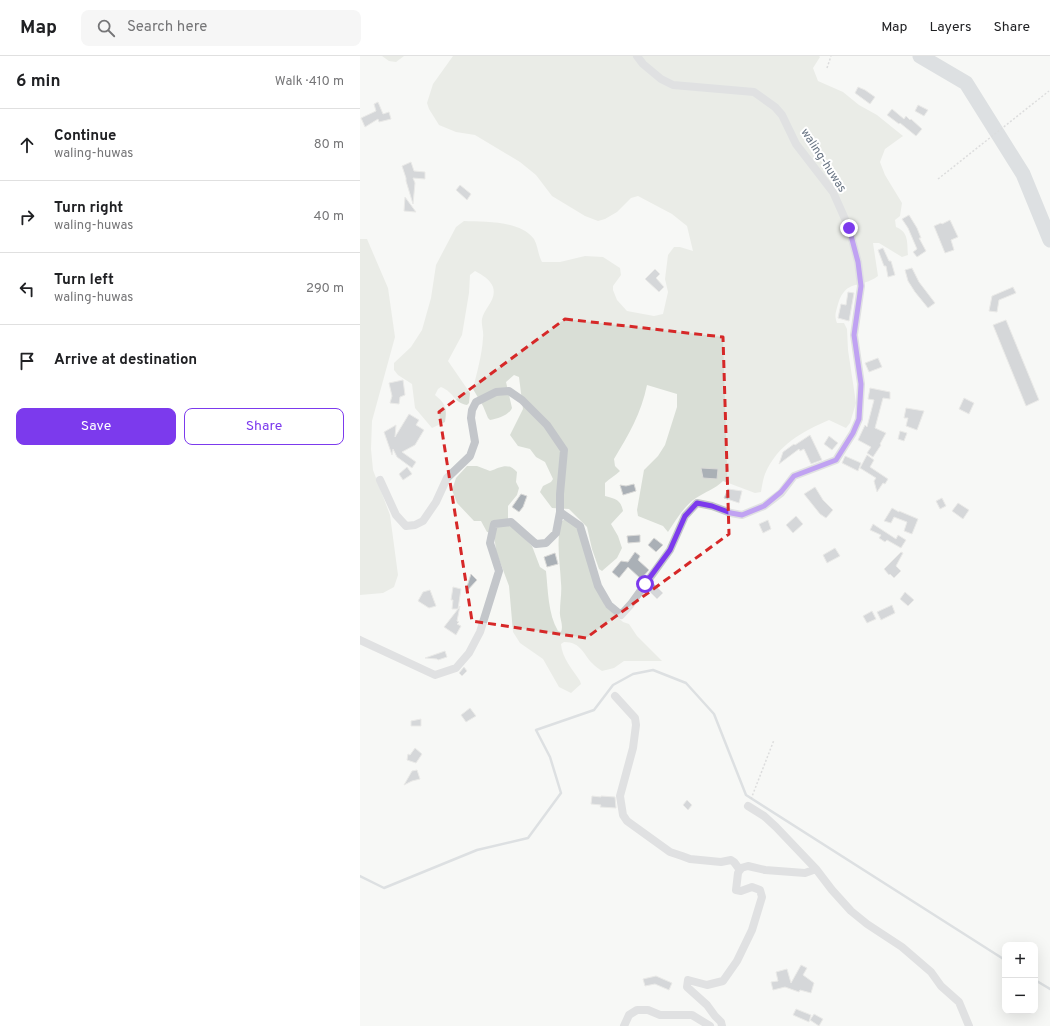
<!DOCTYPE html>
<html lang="en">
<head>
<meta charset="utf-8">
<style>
  :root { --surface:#fff; --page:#f6f6f6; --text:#202124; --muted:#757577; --line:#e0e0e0; --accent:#7c3aed }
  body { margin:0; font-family:Overpass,sans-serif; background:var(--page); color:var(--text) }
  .controls { position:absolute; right:12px; bottom:12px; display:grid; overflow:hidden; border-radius:8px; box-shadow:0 4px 16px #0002 }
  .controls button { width:36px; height:36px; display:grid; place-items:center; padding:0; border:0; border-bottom:1px solid var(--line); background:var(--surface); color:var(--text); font:20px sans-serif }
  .stop { position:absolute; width:12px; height:12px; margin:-9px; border:3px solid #7c3aed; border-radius:50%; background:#fff }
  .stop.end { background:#7c3aed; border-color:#fff; box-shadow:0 1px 4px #0008 }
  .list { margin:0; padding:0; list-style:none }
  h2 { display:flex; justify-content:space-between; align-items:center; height:52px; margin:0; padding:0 16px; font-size:17px }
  h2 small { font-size:13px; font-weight:400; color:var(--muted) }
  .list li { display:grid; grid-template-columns:26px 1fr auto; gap:12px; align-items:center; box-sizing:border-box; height:72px; padding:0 16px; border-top:1px solid var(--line) }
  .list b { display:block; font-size:15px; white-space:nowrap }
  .list p { margin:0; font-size:13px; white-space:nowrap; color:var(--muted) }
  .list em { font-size:13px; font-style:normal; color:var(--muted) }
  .actions { display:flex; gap:8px; padding:12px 16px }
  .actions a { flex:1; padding:9px 0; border:1px solid var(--accent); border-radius:8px; text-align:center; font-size:14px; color:var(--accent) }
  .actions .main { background:var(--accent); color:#fff }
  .icon { flex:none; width:22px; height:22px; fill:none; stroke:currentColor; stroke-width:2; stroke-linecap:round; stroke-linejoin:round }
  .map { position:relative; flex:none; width:690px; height:970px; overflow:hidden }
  header { display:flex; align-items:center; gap:24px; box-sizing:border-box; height:56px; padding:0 20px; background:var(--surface); border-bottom:1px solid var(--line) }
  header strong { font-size:19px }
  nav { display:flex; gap:22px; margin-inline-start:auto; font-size:14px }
  .search { width:280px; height:36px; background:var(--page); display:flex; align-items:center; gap:10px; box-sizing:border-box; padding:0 14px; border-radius:8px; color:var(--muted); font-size:15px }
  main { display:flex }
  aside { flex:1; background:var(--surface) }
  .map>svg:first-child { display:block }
  .green { fill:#d9ded6 }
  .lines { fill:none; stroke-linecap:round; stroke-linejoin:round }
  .stream { stroke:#bcc4ca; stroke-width:2.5 }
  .river { stroke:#bcc4ca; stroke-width:15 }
  .building { fill:#aab0b6; stroke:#d9d9d7 }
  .path { stroke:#bbbdc0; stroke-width:1.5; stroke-dasharray:2 2; stroke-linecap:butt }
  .street { stroke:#c3c6ca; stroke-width:8 }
  .route { stroke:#7c3aed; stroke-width:5 }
  .marked { fill:none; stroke:#d62828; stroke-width:3; stroke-dasharray:8 5; stroke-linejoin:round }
  .labels { text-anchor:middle; stroke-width:4; stroke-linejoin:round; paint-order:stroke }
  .street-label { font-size:12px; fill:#697584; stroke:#fff }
</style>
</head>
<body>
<header>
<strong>Map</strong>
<div class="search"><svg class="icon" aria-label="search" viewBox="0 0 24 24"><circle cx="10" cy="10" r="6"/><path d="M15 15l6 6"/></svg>Search here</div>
<nav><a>Map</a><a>Layers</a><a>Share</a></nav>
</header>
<main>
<aside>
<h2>6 min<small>Walk · 410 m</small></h2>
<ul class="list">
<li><svg class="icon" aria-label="ahead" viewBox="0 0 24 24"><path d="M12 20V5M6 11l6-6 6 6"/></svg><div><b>Continue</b><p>waling-huwas</p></div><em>80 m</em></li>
<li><svg class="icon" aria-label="right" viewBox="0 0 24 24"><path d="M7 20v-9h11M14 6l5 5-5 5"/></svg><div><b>Turn right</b><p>waling-huwas</p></div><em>40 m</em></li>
<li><svg class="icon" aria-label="left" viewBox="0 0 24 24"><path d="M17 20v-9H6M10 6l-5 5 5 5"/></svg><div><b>Turn left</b><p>waling-huwas</p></div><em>290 m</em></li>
<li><svg class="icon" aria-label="arrive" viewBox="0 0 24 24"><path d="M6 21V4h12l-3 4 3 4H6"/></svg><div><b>Arrive at destination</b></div></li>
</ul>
<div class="actions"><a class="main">Save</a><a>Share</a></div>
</aside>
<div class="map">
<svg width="690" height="970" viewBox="0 0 690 970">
  <rect width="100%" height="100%" fill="#f7f8f5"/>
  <path class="green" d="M22 0H44L36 6 29 5Z
    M93 0H459L460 1 453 12 458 25 483 36 499 49 517 59 543 80 525 93 520 106 525 119 542 147 540 160 535 164 536 171C549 176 547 187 548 199L542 201 519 187H513L518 220C501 233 486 222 478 248 476 256 474 259 477 267H484L487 273 488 294 496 347 490 367 486 372 469 364C442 376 418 388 405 418 403 423 402 430 401 436L395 437 363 425C355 433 345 436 336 442 324 450 316 464 308 476L303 470 278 460 277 454 284 414 298 400 305 389 317 351V338L287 329C281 358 269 378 254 403L255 410 260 415C255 420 250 422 245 427V440C256 443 261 444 263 455L251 468 258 480 262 492 257 502 242 515 239 513 232 493 227 471 209 453 192 452 180 436 183 430 191 426 193 423 185 406 176 401 170 393 158 390 150 379 163 353 159 321 154 319 146 326 152 352C149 359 138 363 130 364L128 362 123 350 113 333C117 316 122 299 123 282 124 275 121 269 122 263 124 252 137 244 133 231 130 223 122 219 115 215L110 219 109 237 102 279 88 305 110 337 109 347 107 349C94 347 94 336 81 331L78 333 75 339C86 348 87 352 85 366L72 372 55 352 52 328 38 319 34 314V307L51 291 62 274 71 242 76 209 96 171 104 165C125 166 160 164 174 183 178 190 178 199 182 206H200L225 200 243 201 260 212 261 219 253 230V234L257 244 267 255 294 260 303 258 308 236 305 223 308 199 314 191H320L333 195 327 170 312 158 278 140 271 142 257 156 245 163 238 165 225 160 192 140 176 119 160 106 115 79 96 76 79 69 69 53 67 47 73 28Z
    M0 183H7L28 232 35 281 12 365 11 393 13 414 30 459 38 519 34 531 23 537 0 539Z
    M107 410H117L130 415C141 411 148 406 157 416L156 426 159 432 157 439 148 450V466L172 490 180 511 186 515C188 534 188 558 198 575L201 576C204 569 199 562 200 555 200 546 202 536 201 527 200 506 196 487 201 466L206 462 219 473 245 550 263 566 269 568 277 580 302 605H264L254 612 242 615C239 613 236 611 234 609 223 599 222 586 204 586L201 588C202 602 213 614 220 625L221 628 211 637 199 631 183 603 160 587 153 576 149 530 136 495 134 477 127 476 121 465H114L97 447 92 434 96 422Z"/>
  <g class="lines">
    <path class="stream" d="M0 820 24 832 117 794 168 782 201 737 190 701 176 674 234 654 253 629 273 618 293 614 326 627 354 658 386 739 645 904
      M675 924 690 933"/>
    <path class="river" d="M560 0 606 27 663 118 690 184"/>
  </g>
  <path class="building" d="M498 31 505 34 515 41 510 48 495 37Z
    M18 46 23 58 29 56 31 63 19 66 18 63 5 71 1 62 16 55 14 48Z
    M558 49 568 54 564 60 555 55Z
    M532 53 544 63 546 60 550 64 551 63 562 73 556 80 540 67 539 68 527 59Z
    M51 106 54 115 65 116V123L53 122 55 127 53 148 46 125V122L42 110Z
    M100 129 111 138 107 144 96 134Z
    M45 141 56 156 44 155Z
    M549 159 557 172 561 182H559L566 195 557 201 553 196 557 193 548 172 542 163Z
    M590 164 598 181 591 184 594 194 585 197 574 170 581 167 582 168Z
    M523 192 529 205H531L535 219 528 221 526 210H524L518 194Z
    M552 212 559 226 575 247 568 252 555 236 548 225 545 214Z
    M295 213 300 218 296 222 304 231 299 236 285 223Z
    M653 231 656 237 639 244 637 256 629 255 632 240Z
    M488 236 494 237 489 265 478 262 481 248 486 249Z
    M646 264 679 344 666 350 633 269Z
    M518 302 522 311 509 316 505 307Z
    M43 324 45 339 40 341 39 348 30 347 32 340 29 327Z
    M510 332 530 336V343L523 342 515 372 526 377 520 388 521 389 513 401 507 397 511 391 498 384 505 369 507 371 514 344 508 343Z
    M604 342 614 347 609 358 599 353Z
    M546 352 564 355 557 374 546 370 548 362H544Z
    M49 358 59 364 56 369 64 374 55 389 42 396 56 406 52 412 37 401 33 393 32 399 24 376 36 369 35 381Z
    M540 375 547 377 544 385 538 383Z
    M450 379 462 404 451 408 444 393 440 395 439 393 419 408 423 396 434 388 435 389Z
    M469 380 478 387 472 394 464 388Z
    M507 399 514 404 510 411 528 423 525 428 523 427 517 436 514 425 516 422 500 412Z
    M485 400 501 407 498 415 482 407Z
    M47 411 52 418 43 424 39 418Z
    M341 412 358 413 357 423 343 422Z
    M274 428 276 435 263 439 260 429 266 430Z
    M455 431 463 444 473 454 466 462 460 458 444 438Z
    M368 433 382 435 379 447 364 442Z
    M161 438 167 440 163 451 159 456 152 451Z
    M582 442 586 450 580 453 576 445Z
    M598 447 609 454 603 463 592 455Z
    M532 452 539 456V455L558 463 552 478 544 475 547 466 534 461 531 467 524 465Z
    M436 460 443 468 433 477 426 469Z
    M408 464 411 473 403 477 399 468Z
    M513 468 536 483 538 479 546 484 541 492 527 484 525 486 519 482 521 479 510 474Z
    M280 479V486L268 487 267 480Z
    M294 482 303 489 296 496 288 489Z
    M475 492 480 500 467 507 463 499Z
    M275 496 280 500 278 504 289 514 281 523 268 511 259 522 252 516 261 505 268 506Z
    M541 496 543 497 536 510 541 515 534 522 530 518 529 519 524 513Z
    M195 497 198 508 187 511 184 501Z
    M111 518 117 524 105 537Z
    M294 528 303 537 297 543 288 534Z
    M93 531 101 533 98 553 100 550 97 565 99 566 97 568 101 570 96 579 84 571 98 553H92L93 544H91Z
    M70 534 76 550 69 552 58 545 63 536Z
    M545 536 554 544 548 550 540 543Z
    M532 549 535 557 521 564 517 556Z
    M512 555 516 563 507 567 503 560Z
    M85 595 87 601 78 604 77 603 65 602Z
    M104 611 107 615 102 620 99 617Z
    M110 652 116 660 106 666 101 659Z
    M61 663V670H51V665Z
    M55 692 62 698 56 707 47 704 48 698 50 699Z
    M57 714 60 723 52 725 44 729 52 715Z
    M232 740 241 741V740L255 741 256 752 240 751 241 749 231 748Z
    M327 744 332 749 328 754 323 749Z
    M441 909 447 912 443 919 454 927 451 937 440 934 439 936 425 931 413 934 411 926 418 925 416 916 427 913 431 927Z
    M296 920 312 927 309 934 295 928 285 930 283 923Z
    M436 953 451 959 449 966 433 959Z
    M454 958 463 963 459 970 450 964Z"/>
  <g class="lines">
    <path class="path" d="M467 12 471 0
      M578 123 689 35
      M391 743 414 684"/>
    <path class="street" d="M20 424 36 459 46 470 55 469 63 465 76 446 87 422 110 400 115 386 111 362 112 354 116 346 136 336 149 335 162 344 187 369 204 394 200 438V456
      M0 584 75 619 96 612 109 597 120 576 139 515 130 487 134 468 151 466 176 488 186 487 196 477 200 456 220 470 238 530 249 549 261 559 271 548 310 494 325 460 337 447 352 450 371 457 382 459 404 450 421 437 434 420 476 404 493 377 499 363 501 328 494 279 501 230 498 206 489 172 473 136 436 88 422 59 415 51 394 36 313 29 301 23 283 8 277 0
      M255 640 275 662 276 669 273 692 260 740 263 759 267 765 310 796 322 800 330 803 361 806 371 804 374 806 380 814
      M388 750 404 760 416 771 456 813 472 834 491 855 507 868 542 891 571 916 581 930 599 946 609 970
      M264 970 269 959 277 954H288L300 959H332L350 970
      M362 970 361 966 355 960 347 949 327 931 328 924 347 929 363 925 377 905 392 874 402 841 400 834 392 831 381 835 376 834 378 817 381 812 388 810 405 814 445 817 456 813"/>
  </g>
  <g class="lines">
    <path class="route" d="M285 528 310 494 325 460 337 447 352 450 371 457 382 459 404 450 421 436 434 420 476 404 493 377 499 363 501 328 494 279 501 230 498 206 489 172"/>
  </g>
  <path d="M0 0H690V970H0ZM205 263 363 281 369 478 226 582 112 565 79 356Z" fill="#f7f8f5" fill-opacity=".55" fill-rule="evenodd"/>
  <path class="marked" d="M205 263 363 281 369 478 226 582 112 565 79 356Z"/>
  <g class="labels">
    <g class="street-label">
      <text transform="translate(464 104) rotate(57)" y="4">waling-huwas</text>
    </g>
  </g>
</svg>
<div class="controls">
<button>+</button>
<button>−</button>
</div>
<div class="stop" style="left:285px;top:528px"></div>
<div class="stop end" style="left:489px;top:172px"></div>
</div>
</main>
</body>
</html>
